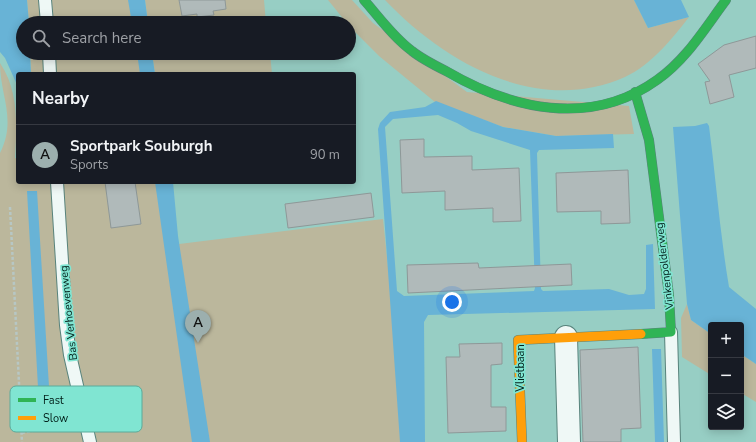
<!DOCTYPE html>
<html lang="en">
<head>
<meta charset="utf-8">
<style>
  :root { --surface:#171b24; --page:#20242c; --text:#f1f3f6; --muted:#9ea1a6; --line:#363941; --accent:#9cafae }
  body { margin:0; font-family:"Nunito Sans",sans-serif; background:var(--page); color:var(--text) }
  .controls { position:absolute; right:12px; bottom:12px; display:grid; overflow:hidden; border-radius:4px; box-shadow:0 2px 10px #0003 }
  .controls button { width:36px; height:36px; display:grid; place-items:center; padding:0; border:0; border-bottom:1px solid var(--line); background:var(--surface); color:var(--text); font:20px sans-serif }
  .you { position:absolute; left:452px; top:302px; width:14px; height:14px; margin:-10px; border:3px solid #fff; border-radius:50%; background:#1a73e8; box-shadow:0 0 0 6px #1a73e833 }
  .badge { display:grid; place-items:center; width:26px; height:26px; border-radius:50%; background:var(--accent); color:#111; font-size:13px; font-weight:700 }
  .pin { position:absolute; translate:-50% -33px; filter:drop-shadow(0 1px 2px #0008) }
  .pin::after { content:''; position:absolute; top:21px; width:14px; height:12px; background:inherit; clip-path:polygon(0 0,100% 0,50% 100%) }
  .list { margin:0; padding:0; list-style:none }
  h2 { display:flex; justify-content:space-between; align-items:center; height:52px; margin:0; padding:0 16px; font-size:17px }
  h2 small { font-size:13px; font-weight:400; color:var(--muted) }
  .list li { display:grid; grid-template-columns:26px 1fr auto; gap:12px; align-items:center; box-sizing:border-box; height:60px; padding:0 16px; border-top:1px solid var(--line) }
  .list b { display:block; font-size:15px; white-space:nowrap }
  .list p { margin:0; font-size:13px; white-space:nowrap; color:var(--muted) }
  .list em { font-size:13px; font-style:normal; color:var(--muted) }
  .icon { flex:none; width:22px; height:22px; fill:none; stroke:currentColor; stroke-width:2; stroke-linecap:round; stroke-linejoin:round }
  .map { position:relative; flex:none; width:756px; height:442px; overflow:hidden }
  .search { position:absolute; background:var(--surface); box-shadow:0 2px 10px #0003; left:16px; top:16px; width:340px; height:44px; display:flex; align-items:center; gap:10px; box-sizing:border-box; padding:0 14px; border-radius:22px; color:var(--muted); font-size:15px }
  .panel { position:absolute; background:var(--surface); box-shadow:0 2px 10px #0003; left:16px; top:72px; width:340px; height:112px; border-radius:4px }
  .map>svg:first-child { display:block }
  .green { fill:#bbb79c }
  .water { fill:#68b3d6; fill-rule:evenodd }
  .building { fill:#b0baba; stroke:#8e9898 }
  .lines { fill:none; stroke-linecap:round; stroke-linejoin:round }
  .lane-casing { stroke:#58837c; stroke-width:14 }
  .street-casing { stroke:#58837c; stroke-width:24 }
  .fast-casing { stroke:#58837c; stroke-width:10 }
  .slow-casing { stroke:#58837c; stroke-width:10 }
  .path { stroke:#b7c7c4; stroke-width:2.5; stroke-dasharray:3 2; stroke-linecap:butt }
  .lane { stroke:#eff8f6; stroke-width:12 }
  .street { stroke:#eff8f6; stroke-width:22 }
  .fast { stroke:#30b455; stroke-width:9 }
  .slow { stroke:#ff9f0a; stroke-width:9 }
  .labels { text-anchor:middle; stroke-width:3.5; stroke-linejoin:round; paint-order:stroke }
  .street-label { font-size:11px; fill:#001f19; stroke:#80e5d2 }
  .key { fill:#80e5d2; stroke:#5aaa9a; stroke-width:1 }
  .key-label { font-size:11px; fill:#001f19 }
</style>
</head>
<body>
<div class="map">
<svg width="756" height="442" viewBox="0 0 756 442">
  <rect width="100%" height="100%" fill="#97cec4"/>
  <path class="green" d="M27 0H138L141 23H29Z
    M145 0H264L266 23H148Z
    M328 0H352L373 23 467 92 629 106 634 134 556 136 503 127 435 102 379 56 350 27Z
    M385 0H634L648 28 689 17C672 39 651 65 625 77 538 116 445 63 385 0Z
    M30 53H145L148 74H31Z
    M152 53H270L272 74H155Z
    M0 63C19 91 17 126 15 158L18 159V182H163L171 245 383 219 406 442H0V153C17 119 0 96 0 63Z
    M687 304 691 320 711 334V375L682 357 681 318Z
    M741 354 756 364V402L741 393Z"/>
  <path class="water" d="M0 0H27L29 23H23V53H30L31 74H18V87L5 58 0 52Z
    M128 0H145L148 23H132Z
    M634 0H681L689 17 648 28Z
    M137 53H152L155 74H140Z
    M436 101 503 127 556 136 613 134 614 148 539 150 537 153 541 289 543 291 609 289 629 295 644 294 646 289V245L653 244 655 309 428 315 424 322 425 442H400L378 129 380 123 390 112 425 107ZM438 115 457 123 471 131 530 150 535 288 534 291 404 296 397 291 385 127 393 119Z
    M707 123 709 126C716 180 720 234 729 287L756 309V364L741 354V325H711V334L691 320 687 304 673 127 695 126Z
    M155 182H173L178 236 210 442H192Z
    M27 191H37L51 419 40 423Z
    M652 349H661L664 442H655Z"/>
  <path class="building" d="M179 0H225L226 9 213 11 214 15 197 17V14L182 16Z
    M756 36V68L729 75 734 97 710 104 705 82 710 81 698 64 724 45Z
    M424 139V157L472 156V170L519 168 521 221 493 222V208L445 210V191L402 193 400 140Z
    M628 170 630 223 601 224V211L557 212 556 173Z
    M105 182H135L141 224 111 228Z
    M371 193 374 217 288 228 285 204Z
    M478 263 479 268 571 264 572 285 408 293 407 265Z
    M502 343V364L491 365V407H506V431L448 433 446 357H460L459 344Z
    M638 347 641 428 621 429V442H583L580 350Z"/>
  <g class="lines">
    <g class="lane-casing">
      <path id="lane" d="M45 0 47 23
        M49 53 50 74
        M57 182 66 325 70 355 90 442
        M671 332 674 442"/>
    </g>
    <g class="street-casing">
      <path id="street" d="M566 337 569 442"/>
    </g>
    <g class="fast-casing">
      <path id="fast" d="M364 0C379 17 393 37 412 51 422 59 434 65 446 71 511 109 590 128 657 80 686 60 705 28 726 0
        M635 92 649 140 669 295 671 332 641 334"/>
    </g>
    <g class="slow-casing">
      <path id="slow" d="M522 442 518 340 641 334"/>
    </g>
    <path class="path" d="M10 207 22 442
      M22 433 70 423"/>
    <use href="#lane" class="lane"/>
    <use href="#street" class="street"/>
    <use href="#fast" class="fast"/>
    <use href="#slow" class="slow"/>
  </g>
  <g class="labels">
    <g class="street-label">
      <text transform="translate(664 266) rotate(-97)" y="4">Vinkenpolderweg</text>
      <text transform="translate(68 313) rotate(-96)" y="4">Bas Verhoevenweg</text>
      <text transform="translate(520 368) rotate(-90)" y="4">Vlietbaan</text>
    </g>
  </g>
  <rect x="10" y="386" width="132" height="46" rx="6" class="key"/>
  <rect x="18" y="398" width="18" height="4" fill="#30b455"/>
  <rect x="18" y="416" width="18" height="4" fill="#ff9f0a"/>
  <g class="key-label">
    <text x="43" y="404">Fast</text>
    <text x="43" y="422">Slow</text>
  </g>
</svg>
<div class="controls">
<button>+</button>
<button>−</button>
<button><svg class="icon" aria-label="layers" viewBox="0 0 24 24"><path d="M12 4l9 5-9 5-9-5zM3 14l9 5 9-5"/></svg></button>
</div>
<div class="you"></div>
<div class="pin badge" style="left:198px;top:343px">A</div>
<div class="search"><svg class="icon" aria-label="search" viewBox="0 0 24 24"><circle cx="10" cy="10" r="6"/><path d="M15 15l6 6"/></svg>Search here</div>
<section class="panel">
<h2>Nearby<small></small></h2>
<ul class="list">
<li><span class="badge">A</span><div><b>Sportpark Souburgh</b><p>Sports</p></div><em>90 m</em></li>
</ul>
</section>
</div>
</body>
</html>
